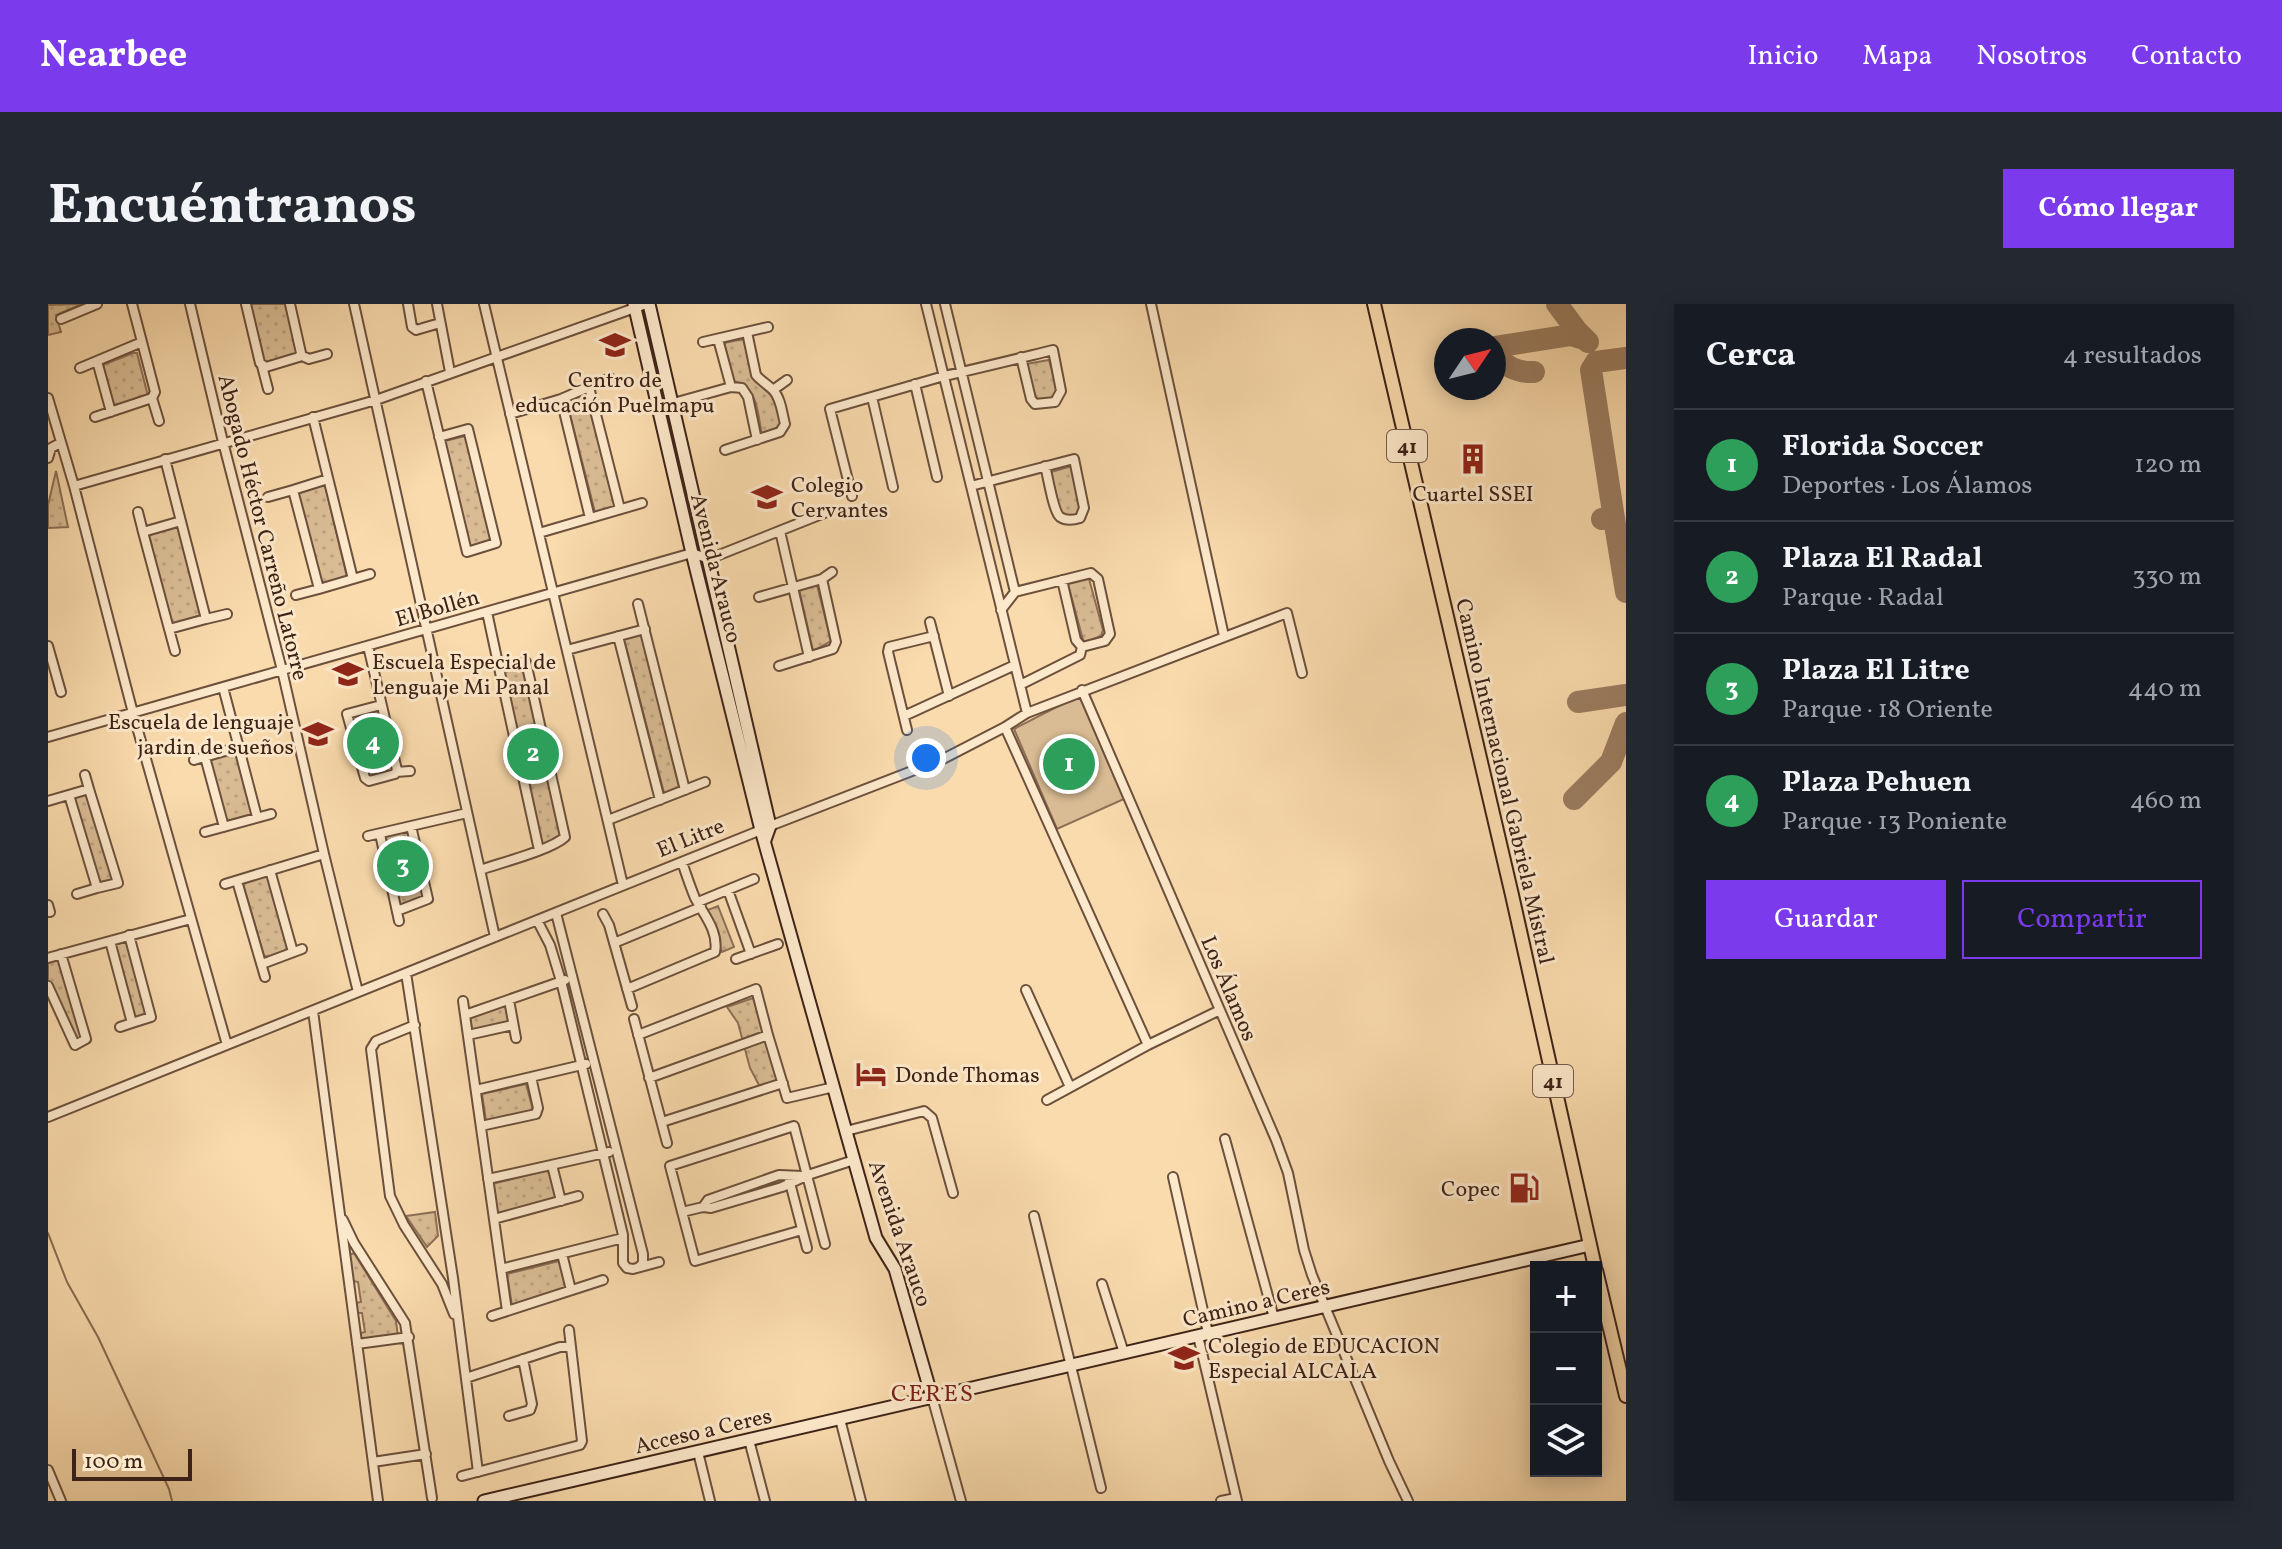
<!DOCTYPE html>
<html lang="es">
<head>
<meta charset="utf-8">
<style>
  :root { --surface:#171b24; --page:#242831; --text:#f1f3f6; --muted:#9ea1a6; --line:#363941; --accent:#7c3aed }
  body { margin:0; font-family:Vollkorn,serif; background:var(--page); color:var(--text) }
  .controls { position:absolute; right:24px; bottom:24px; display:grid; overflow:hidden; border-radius:0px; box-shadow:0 4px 20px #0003 }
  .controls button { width:72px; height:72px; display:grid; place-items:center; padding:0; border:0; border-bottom:2px solid var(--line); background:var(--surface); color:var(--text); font:40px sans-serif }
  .compass { position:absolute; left:1386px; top:24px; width:72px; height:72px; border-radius:50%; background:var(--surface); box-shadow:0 4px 20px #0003; rotate:55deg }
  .scale { position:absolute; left:24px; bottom:20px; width:120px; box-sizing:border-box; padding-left:8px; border:4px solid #3d2217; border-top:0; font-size:22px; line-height:28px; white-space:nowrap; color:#3d2217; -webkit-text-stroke:6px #fce8ca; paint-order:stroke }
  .you { position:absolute; left:878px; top:454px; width:28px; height:28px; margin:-20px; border:6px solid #fff; border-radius:50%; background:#1a73e8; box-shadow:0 0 0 12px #1a73e833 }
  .badge { display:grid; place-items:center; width:52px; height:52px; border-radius:50%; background:var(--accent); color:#fff; font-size:26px; font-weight:700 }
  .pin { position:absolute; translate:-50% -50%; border:4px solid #fff; box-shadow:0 2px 8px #0006 }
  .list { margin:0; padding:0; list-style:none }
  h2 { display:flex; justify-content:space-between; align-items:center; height:104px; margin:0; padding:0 32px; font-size:34px }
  h2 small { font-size:26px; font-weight:400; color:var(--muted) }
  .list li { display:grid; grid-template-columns:52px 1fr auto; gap:24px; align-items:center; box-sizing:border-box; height:112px; padding:0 32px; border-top:2px solid var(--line) }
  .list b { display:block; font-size:30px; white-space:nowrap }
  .list p { margin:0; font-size:26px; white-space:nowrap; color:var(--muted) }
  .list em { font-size:26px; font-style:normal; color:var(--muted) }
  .actions { display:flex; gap:16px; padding:24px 32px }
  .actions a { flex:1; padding:18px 0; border:2px solid var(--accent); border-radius:0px; text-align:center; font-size:28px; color:var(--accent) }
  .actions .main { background:var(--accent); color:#fff }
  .icon { flex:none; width:44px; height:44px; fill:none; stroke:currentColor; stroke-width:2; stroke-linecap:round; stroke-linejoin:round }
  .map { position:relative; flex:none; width:1578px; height:1197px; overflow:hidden; border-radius:0px }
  header { display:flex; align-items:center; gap:48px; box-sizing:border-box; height:112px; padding:0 40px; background:var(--accent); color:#fff }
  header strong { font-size:38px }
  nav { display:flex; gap:44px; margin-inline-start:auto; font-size:28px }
  .intro { display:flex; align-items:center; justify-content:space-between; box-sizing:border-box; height:192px; padding:0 48px }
  h1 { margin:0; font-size:56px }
  .button { padding:20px 36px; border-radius:0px; background:var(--accent); color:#fff; font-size:28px; font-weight:700 }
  main { display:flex; gap:48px; padding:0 48px }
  aside { flex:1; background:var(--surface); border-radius:0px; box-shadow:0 4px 20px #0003 }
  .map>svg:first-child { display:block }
  .park { fill:url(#park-dots); stroke:#8c6f56; stroke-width:2 }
  .garden { fill:#dabc94; stroke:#8c6f56; stroke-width:2 }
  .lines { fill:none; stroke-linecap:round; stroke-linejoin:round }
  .stream { stroke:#886b52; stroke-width:2 }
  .taxiway { stroke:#9c7e62; stroke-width:22 }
  .street-casing { stroke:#6c503c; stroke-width:12 }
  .secondary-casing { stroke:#3d2217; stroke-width:15 }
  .primary-casing { stroke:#3d2217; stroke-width:16 }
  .street { stroke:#fce8ca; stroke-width:8 }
  .secondary { stroke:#fce8ca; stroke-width:11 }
  .primary { stroke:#fadbad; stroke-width:12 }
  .labels { text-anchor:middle; stroke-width:6; stroke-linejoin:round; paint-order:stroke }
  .shield { fill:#fce8ca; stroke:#765d4d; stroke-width:2 }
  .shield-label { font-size:20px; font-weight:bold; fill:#3d2217 }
  .poi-label { font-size:22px; fill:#3d2217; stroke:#fce8ca; text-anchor:start }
  .street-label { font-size:22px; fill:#3d2217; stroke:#fce8ca }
  .neighbourhood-label { font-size:24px; letter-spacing:2px; fill:#7a1f14; stroke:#fce8ca }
</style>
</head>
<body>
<header>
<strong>Nearbee</strong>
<nav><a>Inicio</a><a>Mapa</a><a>Nosotros</a><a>Contacto</a></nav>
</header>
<div class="intro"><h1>Encuéntranos</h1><a class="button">Cómo llegar</a></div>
<main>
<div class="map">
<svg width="1578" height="1197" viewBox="0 0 1578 1197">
  <defs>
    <pattern id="park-dots" width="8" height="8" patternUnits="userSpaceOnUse" patternTransform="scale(2)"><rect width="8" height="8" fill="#dabc94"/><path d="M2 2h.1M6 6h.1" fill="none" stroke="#bca17f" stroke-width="1.8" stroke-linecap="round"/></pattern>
  </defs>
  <rect width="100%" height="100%" fill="#fadbad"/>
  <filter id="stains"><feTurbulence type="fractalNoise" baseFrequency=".0025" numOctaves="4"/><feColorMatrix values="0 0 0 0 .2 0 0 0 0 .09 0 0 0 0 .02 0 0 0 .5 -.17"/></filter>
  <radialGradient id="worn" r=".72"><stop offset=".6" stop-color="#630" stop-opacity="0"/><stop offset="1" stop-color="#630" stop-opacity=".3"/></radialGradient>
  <path class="park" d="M34 0 8 11 13 28 0 31V1Z
    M202 0H240L251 50 218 61 215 58Z
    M695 35 708 77 726 94 733 119 730 124 714 131C710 112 710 81 686 77L676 39Z
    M85 49H89L100 92 65 103 54 64 57 60Z
    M1001 56 1010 87 1005 94 989 96 986 93 978 60Z
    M533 90H536L539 94 568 200 564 205 551 209 547 208 519 99 523 94Z
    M417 132 444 236 422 243 397 137Z
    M1024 162 1032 205 1029 211 1023 213 1012 208 1003 168Z
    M8 167 20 223 0 224V201Z
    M277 181 299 273 274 280 250 189Z
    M130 223 153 311 123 321 101 231Z
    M1041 275 1055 326 1053 332 1038 338 1035 336 1020 280Z
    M769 281 783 337 765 347 751 285Z
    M594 330 631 483 616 489 576 335Z
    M478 361 515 534 493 542 455 367Z
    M328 405 332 407 346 463 344 469 322 474 318 472 304 415 305 413Z
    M186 447 189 449 206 508 204 512 182 518 177 516 161 454Z
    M39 489 65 575 52 578 26 494Z
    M359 526 362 529 376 590 374 594 354 601 351 600 335 534 337 531Z
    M218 570 222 574 240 642 237 647 221 653 216 652 195 580 199 576Z
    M670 602 686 643 674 648 657 607Z
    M81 637 102 711 85 715 65 641Z
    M11 654 35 733 28 737 0 676V656Z
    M705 694 733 776 712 783 702 764 690 719 679 703Z
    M457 701 461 718 424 727 422 713Z
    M478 780 485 806 438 817 434 790Z
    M501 866 508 895 450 910 444 880Z
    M387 908 390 932 379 943 358 912Z
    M306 949 348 1017 350 1033 318 1037 313 1034V1029L317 1028 314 1009H309L308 999 313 998 310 978 305 977 301 951Z
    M511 957 518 984 464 1002 459 970Z"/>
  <path class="garden" d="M1032 391 1076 495 1009 525 966 425Z"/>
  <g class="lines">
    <path class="stream" d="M0 929 19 978 50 1033 121 1185 124 1197"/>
    <path class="taxiway" d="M1509 0 1529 27 1540 38
      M1446 43 1523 31 1536 35
      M1446 50C1457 62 1469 69 1486 68
      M1564 211 1565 208 1578 288
      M1554 215 1562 213 1565 208 1543 66 1548 58 1578 54
      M1530 398 1578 391
      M1526 495 1563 458 1578 419"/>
    <g class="street-casing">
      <path id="street" d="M84 0 94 38
        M142 0 175 138 234 366 276 550 310 688
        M198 0 212 59 218 63 251 53 253 49 242 0
        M306 0 447 633
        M360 0 364 23 368 26 392 19
        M389 0 402 68
        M436 0 575 581
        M878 0 979 409
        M897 0 967 288
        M1103 0 1176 332
        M13 15 49 0
        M670 35 683 83
        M655 38 720 23
        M252 51 261 55 279 50
        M49 57 63 108
        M214 62 220 85
        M32 64 94 38 107 88 104 94 47 113
        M378 77 419 248 448 239 420 125 391 133
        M867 80 889 173
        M541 83 572 205
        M725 86 739 76
        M824 93 845 183
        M0 94 26 182 85 409 179 741
        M104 94 111 117
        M513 95 542 214
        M611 103 683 83 694 84 700 93 709 136
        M462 110 513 95 562 74
        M265 113 305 275 271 285 245 186 280 175
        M677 146 732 128 737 120C734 109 733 94 725 86 719 80 713 77 708 71L699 28
        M0 154 3 144 12 139
        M117 155 158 315 121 325 95 228 133 217
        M26 182 328 96 598 0
        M923 182 1026 155 1036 204 1032 214C1026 216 1018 217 1012 213 1005 207 1000 172 997 162
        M804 192 782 105 896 72C932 64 968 55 1005 46L1013 87 1007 98 987 100 983 95 973 53
        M220 193 245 186
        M90 208 95 228
        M732 227 761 353
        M491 229 594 199
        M305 275 322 270
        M967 288 1043 269 1050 275 1062 330 1057 337 1034 343 1028 336 1014 276
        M248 291 271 285
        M711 293 774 275 784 268
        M590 300 637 486
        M953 306 967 288
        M439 308 451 364
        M158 315 179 310
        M882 318 901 392
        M121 325 127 347
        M570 332 612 496
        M0 342 13 388
        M320 342 349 466 347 470 321 477 317 474 299 410 333 401
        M519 346 597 325
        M731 362 785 345 788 338 774 275
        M972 381 1032 351 1034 343
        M175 383 209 513
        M1034 386 1228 836 1240 869 1256 946 1264 971 1341 1157 1360 1197
        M856 412 967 361
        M957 423 1100 741
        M859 426 840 348 841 343 886 332
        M0 433 644 249 661 255 784 206
        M157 453 176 523
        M146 456 191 443
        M348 468 362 467
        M37 471 41 485
        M0 497C14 493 27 489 41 485L70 579 49 584 21 491
        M560 516 657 478
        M722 522 895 455 957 423 979 409 1239 309 1254 369
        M157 528 223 510
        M332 530 351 617
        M320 532 419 509
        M222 566 245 648
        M432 566C452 559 503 546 517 533L478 358 451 364 491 546
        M189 577 217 673
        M177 580 276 550
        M680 586 703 650
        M29 590 49 584
        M650 598 706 575
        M0 601 2 608
        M349 607 380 595 363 522
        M508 609 595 950V959L591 963
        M555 610 561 621 584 702
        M489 616 502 641 513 677 575 931V959L579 964 585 965 611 958
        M62 637 84 719 103 713 81 631
        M566 639 653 603
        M0 654 143 615
        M688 655 730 640
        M214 660 254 645
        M358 669 405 974 430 1168
        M0 682 27 741 38 735 13 650
        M579 685 667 648C671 628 656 611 647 594 642 582 638 570 634 558
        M978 686 1022 783
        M461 696 468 734
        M415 697 459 1007
        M265 707 330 1197
        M417 711 517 676
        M586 715 619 839
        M367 721 328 737 323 745 342 892 356 921 394 980 406 1010
        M72 723 84 719
        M420 731 465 721
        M590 731 708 685 720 731
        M601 774 720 731 739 794 786 783
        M428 786 538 760
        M999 796 1100 741 1172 706
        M0 813 713 526
        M614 818 735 779
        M433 822 488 810 490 804 483 773
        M798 827 876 807 884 814 905 889
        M1177 835 1226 1014
        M504 861 513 897
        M1125 873 1160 1029
        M440 875 561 848
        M741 875 759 944
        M655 903 660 896 731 871 755 872
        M634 908 655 903 663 904 734 883 760 871 806 856
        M986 912 1053 1184
        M446 915 530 892
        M295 916 306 939 357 1019 384 1194
        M754 926 647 957 622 862 746 822 777 940
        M514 950 523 986
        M453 965 575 934
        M1054 980 1076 1049
        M444 1012 555 976
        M1150 1032 1189 1197
        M309 1040 361 1033
        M418 1074 512 1043H523
        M884 1093 913 1197
        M461 1112 482 1106 484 1100 475 1055
        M792 1115 813 1197
        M701 1136 717 1197
        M650 1148 662 1197
        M325 1158 378 1150
        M0 1166 13 1197
        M414 1172 532 1141 534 1137 521 1026
        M1173 1197 1188 1194"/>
    </g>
    <g class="secondary-casing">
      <path id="secondary" d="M586 0 644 249 713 526 828 934 847 965 884 1093
        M601 0 722 522 717 536
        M436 1197 1542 941"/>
    </g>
    <g class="primary-casing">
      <path id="primary" d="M1326 0 1464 591 1547 963
        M1548 966 1578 1092"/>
    </g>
    <use href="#street" class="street"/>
    <use href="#secondary" class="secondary"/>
    <use href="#primary" class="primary"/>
  </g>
  <defs>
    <g id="school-bare" transform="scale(2.4)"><path d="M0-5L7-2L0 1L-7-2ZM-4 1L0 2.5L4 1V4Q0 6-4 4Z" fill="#8f2418" stroke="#fce8ca" stroke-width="2.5" paint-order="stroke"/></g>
    <g id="building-bare" transform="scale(2.4)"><path d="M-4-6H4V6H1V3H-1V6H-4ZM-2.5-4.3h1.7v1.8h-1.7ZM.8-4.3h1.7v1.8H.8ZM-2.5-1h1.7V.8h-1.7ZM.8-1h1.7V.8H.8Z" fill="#8f2418" stroke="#fce8ca" stroke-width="2.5" paint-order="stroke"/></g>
    <g id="hotel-bare" transform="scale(2.4)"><path d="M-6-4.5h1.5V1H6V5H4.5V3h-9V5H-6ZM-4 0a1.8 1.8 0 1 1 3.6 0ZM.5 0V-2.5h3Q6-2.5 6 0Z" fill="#8f2418" stroke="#fce8ca" stroke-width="2.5" paint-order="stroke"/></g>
    <g id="fuel-bare" transform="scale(2.4)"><path d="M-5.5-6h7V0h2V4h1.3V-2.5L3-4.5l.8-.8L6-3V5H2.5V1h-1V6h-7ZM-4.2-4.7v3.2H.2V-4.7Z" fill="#8f2418" stroke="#fce8ca" stroke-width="2.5" paint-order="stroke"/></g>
  </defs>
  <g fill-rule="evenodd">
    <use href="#school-bare" x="567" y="41"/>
    <use href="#building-bare" x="1425" y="155"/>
    <use href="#school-bare" x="719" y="193"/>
    <use href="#school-bare" x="300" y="370"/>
    <use href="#school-bare" x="270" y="430"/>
    <use href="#hotel-bare" x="823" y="770"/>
    <use href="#fuel-bare" x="1476" y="884"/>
    <use href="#school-bare" x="1136" y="1054"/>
  </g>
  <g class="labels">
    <g class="shield">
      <rect x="1339" y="126" width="40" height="32" rx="6"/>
      <rect x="1485" y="761" width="40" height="32" rx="6"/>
    </g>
    <g class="shield-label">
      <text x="1359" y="149">41</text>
      <text x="1505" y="784">41</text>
    </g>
    <g class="poi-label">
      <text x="567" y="83" text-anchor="middle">Centro de<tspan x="567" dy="25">educación Puelmapu</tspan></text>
      <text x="743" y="188">Colegio<tspan x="743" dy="25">Cervantes</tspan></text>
      <text x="1425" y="197" text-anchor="middle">Cuartel SSEI</text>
      <text x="324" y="365">Escuela Especial de<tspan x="324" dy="25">Lenguaje Mi Panal</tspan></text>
      <text x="246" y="425" text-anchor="end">Escuela de lenguaje<tspan x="246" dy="25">jardin de sueños</tspan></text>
      <text x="847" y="778">Donde Thomas</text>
      <text x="1452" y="892" text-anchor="end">Copec</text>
      <text x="1160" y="1049">Colegio de EDUCACION<tspan x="1160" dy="25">Especial ALCALA</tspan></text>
    </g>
    <g class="street-label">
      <text transform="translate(216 223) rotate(76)" y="8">Abogado Héctor Carreño Latorre</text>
      <text transform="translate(669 264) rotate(76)" y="8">Avenida Arauco</text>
      <text transform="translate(389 303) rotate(-16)" y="8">El Bollén</text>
      <text transform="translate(1458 477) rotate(77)" y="8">Camino Internacional Gabriela Mistral</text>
      <text transform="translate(642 533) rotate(-22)" y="8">El Litre</text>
      <text transform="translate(1182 684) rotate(67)" y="8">Los Álamos</text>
      <text transform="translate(853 929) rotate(71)" y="8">Avenida Arauco</text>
      <text transform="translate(1208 998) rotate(-13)" y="8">Camino a Ceres</text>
      <text transform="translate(655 1126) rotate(-13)" y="8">Acceso a Ceres</text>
    </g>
    <g class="neighbourhood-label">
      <text x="885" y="1097">CERES</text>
    </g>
  </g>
  <rect width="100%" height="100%" filter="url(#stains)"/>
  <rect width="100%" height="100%" fill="url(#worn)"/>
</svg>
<div class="controls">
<button>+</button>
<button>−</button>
<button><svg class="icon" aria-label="layers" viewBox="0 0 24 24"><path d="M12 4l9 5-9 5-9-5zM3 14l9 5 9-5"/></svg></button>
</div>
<svg class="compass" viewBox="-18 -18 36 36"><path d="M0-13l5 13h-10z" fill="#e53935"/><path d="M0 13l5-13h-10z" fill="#9ea1a6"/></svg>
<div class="scale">100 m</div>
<div class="you"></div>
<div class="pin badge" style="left:1021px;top:460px;background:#2e9e5b">1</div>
<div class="pin badge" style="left:485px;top:450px;background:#2e9e5b">2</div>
<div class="pin badge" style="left:355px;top:562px;background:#2e9e5b">3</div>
<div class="pin badge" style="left:325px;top:439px;background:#2e9e5b">4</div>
</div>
<aside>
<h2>Cerca<small>4 resultados</small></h2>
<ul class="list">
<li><span class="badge" style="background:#2e9e5b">1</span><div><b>Florida Soccer</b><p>Deportes · Los Álamos</p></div><em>120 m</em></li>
<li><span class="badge" style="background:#2e9e5b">2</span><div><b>Plaza El Radal</b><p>Parque · Radal</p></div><em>330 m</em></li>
<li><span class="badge" style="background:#2e9e5b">3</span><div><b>Plaza El Litre</b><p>Parque · 18 Oriente</p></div><em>440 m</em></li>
<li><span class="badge" style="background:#2e9e5b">4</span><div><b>Plaza Pehuen</b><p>Parque · 13 Poniente</p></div><em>460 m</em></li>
</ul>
<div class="actions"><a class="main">Guardar</a><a>Compartir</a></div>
</aside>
</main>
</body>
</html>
